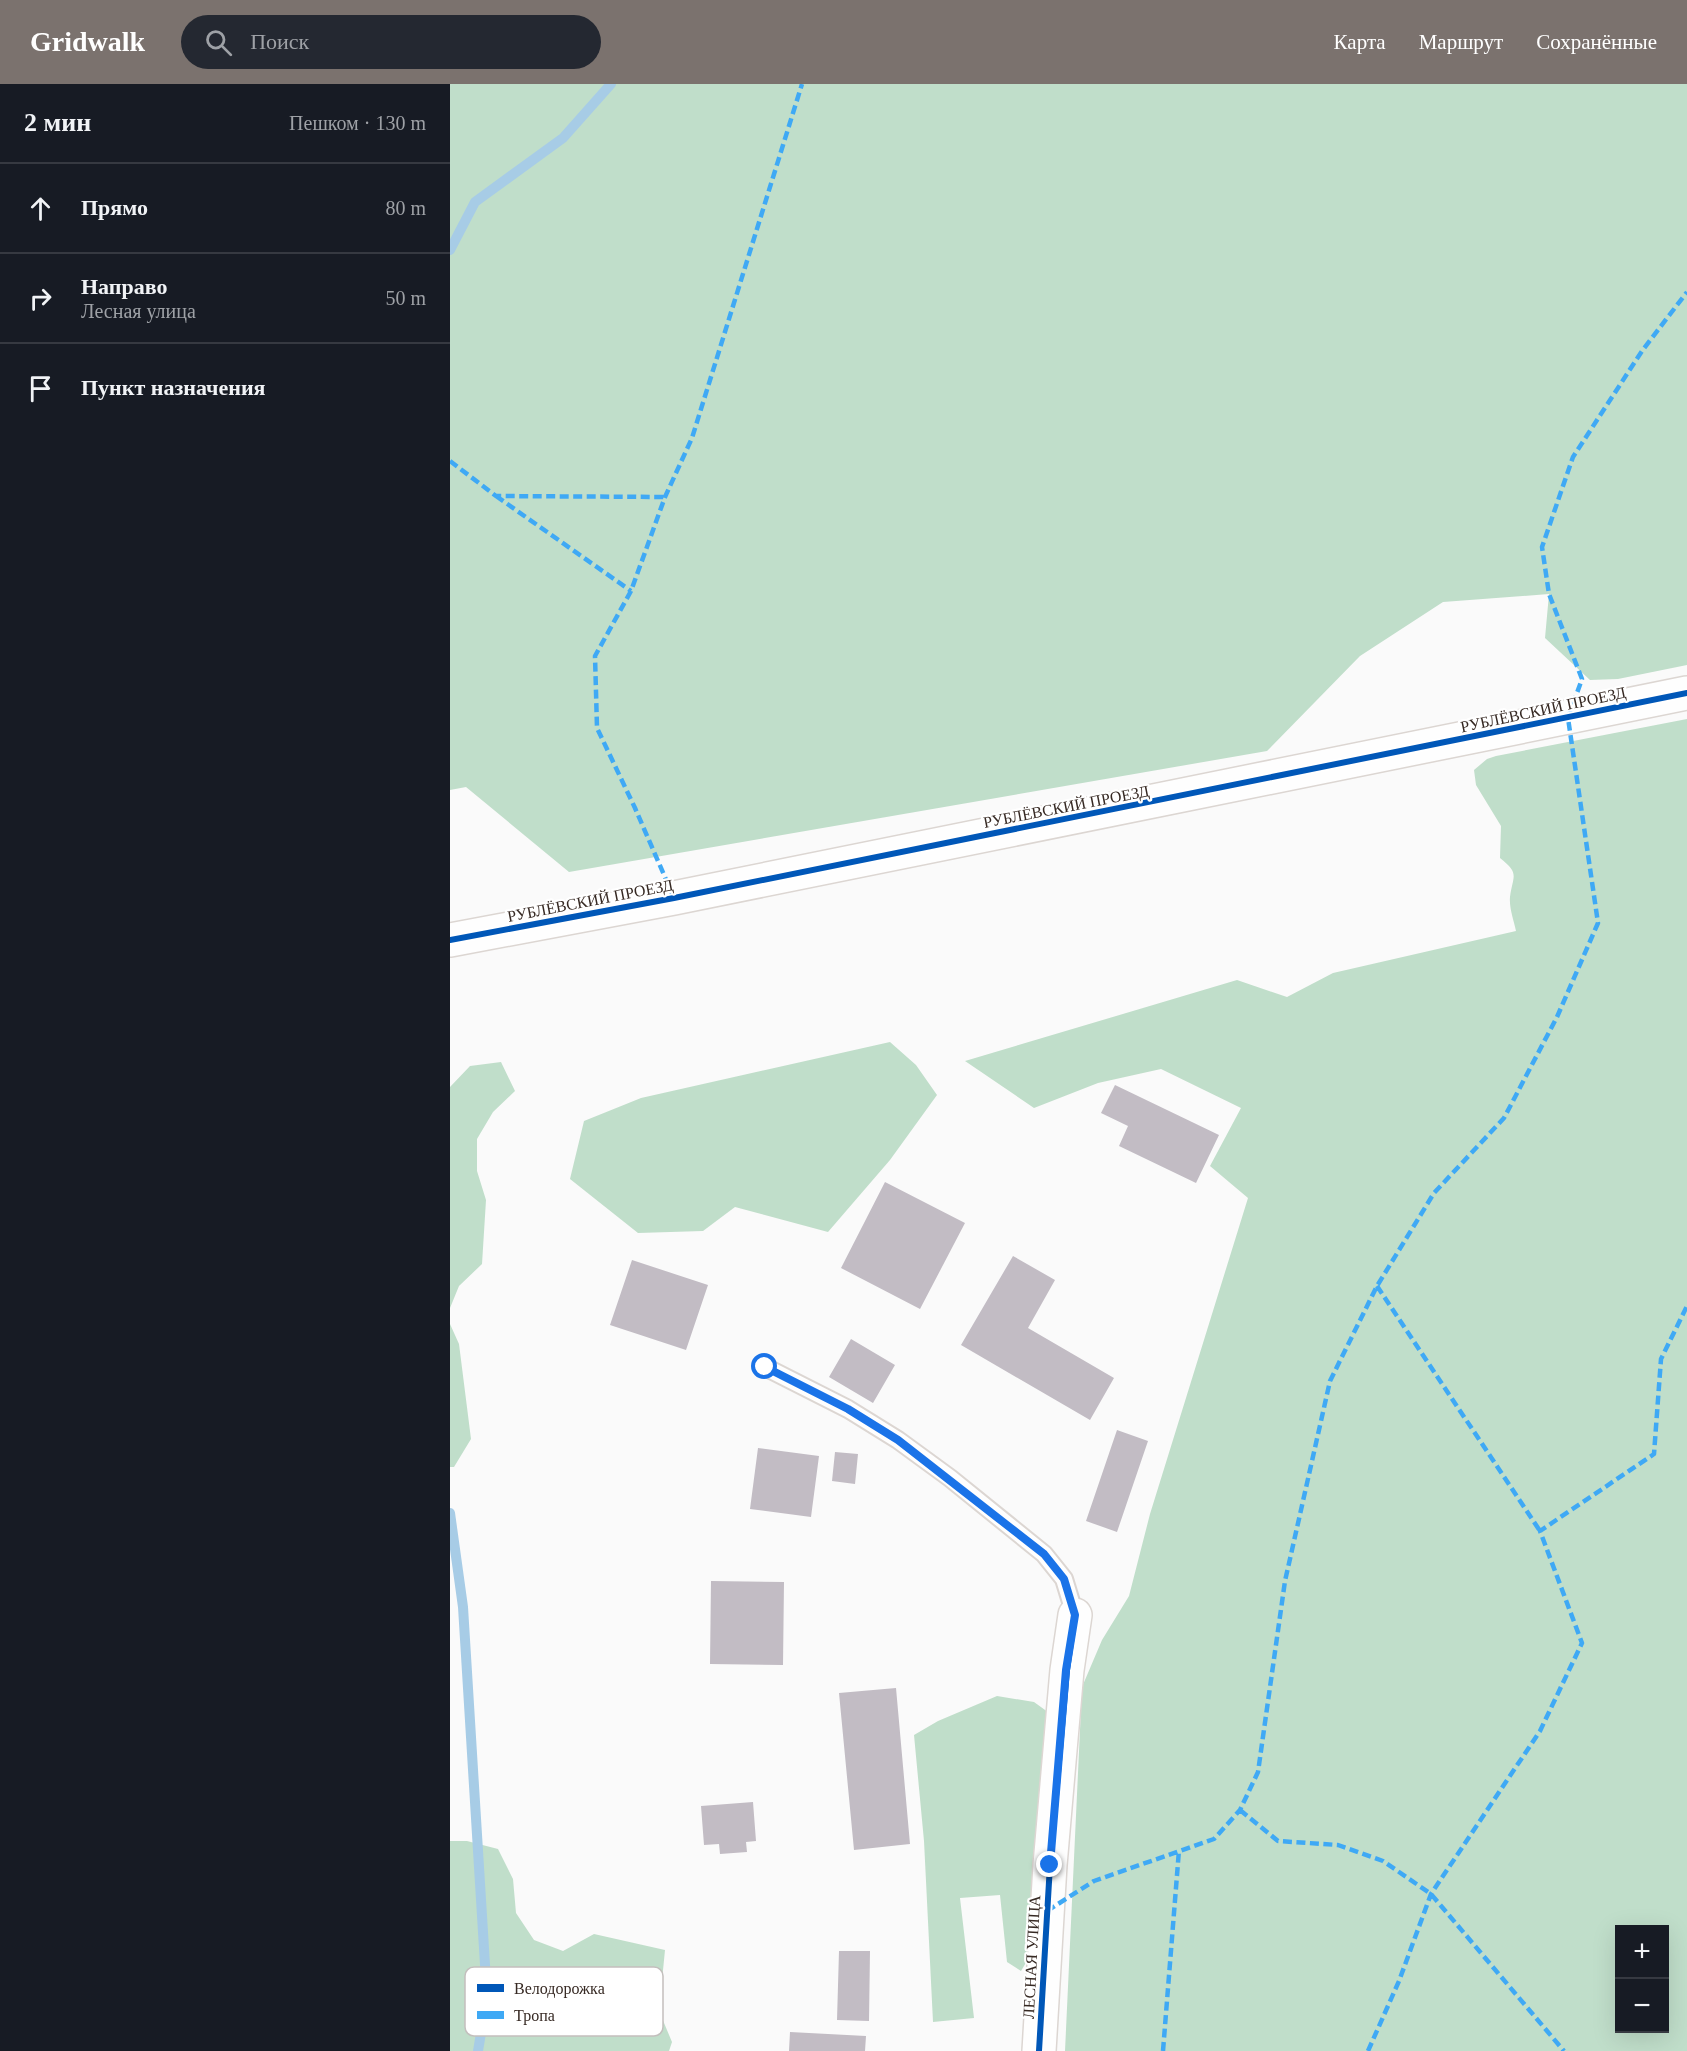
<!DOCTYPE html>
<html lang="ru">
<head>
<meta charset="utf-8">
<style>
  :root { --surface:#171b24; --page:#242831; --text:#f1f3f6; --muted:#9ea1a6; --line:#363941; --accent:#7b726e }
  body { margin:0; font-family:Georgia,serif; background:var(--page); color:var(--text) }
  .controls { position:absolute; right:18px; bottom:18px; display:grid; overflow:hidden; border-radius:0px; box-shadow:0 6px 24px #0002 }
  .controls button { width:54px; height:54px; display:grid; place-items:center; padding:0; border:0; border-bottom:2px solid var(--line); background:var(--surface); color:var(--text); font:30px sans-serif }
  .stop { position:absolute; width:18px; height:18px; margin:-14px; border:4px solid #1a73e8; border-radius:50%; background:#fff }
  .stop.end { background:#1a73e8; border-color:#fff; box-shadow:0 2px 6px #0008 }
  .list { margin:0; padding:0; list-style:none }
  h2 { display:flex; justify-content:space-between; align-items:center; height:78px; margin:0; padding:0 24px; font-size:26px }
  h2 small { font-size:20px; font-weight:400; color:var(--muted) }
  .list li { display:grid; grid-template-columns:39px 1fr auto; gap:18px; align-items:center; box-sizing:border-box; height:90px; padding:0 24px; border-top:2px solid var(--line) }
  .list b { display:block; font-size:22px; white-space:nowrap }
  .list p { margin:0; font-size:20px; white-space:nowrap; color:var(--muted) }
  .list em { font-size:20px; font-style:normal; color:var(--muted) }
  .icon { flex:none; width:33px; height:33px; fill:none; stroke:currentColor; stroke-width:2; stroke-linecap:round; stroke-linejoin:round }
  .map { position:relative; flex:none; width:1237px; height:1967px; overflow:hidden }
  header { display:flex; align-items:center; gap:36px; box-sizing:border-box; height:84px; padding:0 30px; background:var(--accent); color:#fff }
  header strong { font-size:28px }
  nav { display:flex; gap:33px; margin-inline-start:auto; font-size:21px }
  .search { width:420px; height:54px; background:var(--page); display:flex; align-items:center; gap:15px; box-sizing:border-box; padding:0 21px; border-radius:33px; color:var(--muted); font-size:22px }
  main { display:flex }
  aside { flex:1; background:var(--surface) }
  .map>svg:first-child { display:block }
  .forest { fill:#c0deca; fill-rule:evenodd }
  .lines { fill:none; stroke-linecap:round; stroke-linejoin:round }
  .stream { stroke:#a7cce6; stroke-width:10 }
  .building { fill:#c2bcc4 }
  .lane-casing { stroke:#dcd6d2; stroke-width:20 }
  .street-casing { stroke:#dcd6d2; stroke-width:36 }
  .lane { stroke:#fefefe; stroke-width:16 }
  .street { stroke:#fefefe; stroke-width:33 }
  .quiet { stroke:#3fa9f5; stroke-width:4.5; stroke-dasharray:9 4.5; stroke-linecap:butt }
  .cycleway-casing { stroke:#fff; stroke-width:10 }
  .cycleway { stroke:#0057b8; stroke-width:6 }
  .route { stroke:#1a73e8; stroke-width:8 }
  .labels { text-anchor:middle; stroke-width:4.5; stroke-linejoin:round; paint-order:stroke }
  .street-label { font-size:16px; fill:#362923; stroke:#fff }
  .key { fill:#fff; stroke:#c3bfbd; stroke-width:1.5 }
  .key-label { font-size:16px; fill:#362923 }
</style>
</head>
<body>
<header>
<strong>Gridwalk</strong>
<div class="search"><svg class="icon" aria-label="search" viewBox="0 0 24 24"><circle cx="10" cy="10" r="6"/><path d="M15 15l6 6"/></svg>Поиск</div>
<nav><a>Карта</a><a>Маршрут</a><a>Сохранённые</a></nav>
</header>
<main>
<aside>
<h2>2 мин<small>Пешком · 130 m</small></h2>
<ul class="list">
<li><svg class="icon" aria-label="ahead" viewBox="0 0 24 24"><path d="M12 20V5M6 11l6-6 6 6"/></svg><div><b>Прямо</b></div><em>80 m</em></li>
<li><svg class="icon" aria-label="right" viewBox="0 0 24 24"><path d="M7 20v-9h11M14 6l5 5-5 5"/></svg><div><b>Направо</b><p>Лесная улица</p></div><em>50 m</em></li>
<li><svg class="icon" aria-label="arrive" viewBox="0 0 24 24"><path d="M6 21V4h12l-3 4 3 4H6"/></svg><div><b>Пункт назначения</b></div></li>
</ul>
</aside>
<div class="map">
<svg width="1237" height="1967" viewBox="0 0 1237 1967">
  <rect width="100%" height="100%" fill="#fafafa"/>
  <path class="forest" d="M0 0H1237V581L1168 595 1140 596 1095 554 1099 510 993 518 910 572 817 667 119 788 16 703 0 706Z
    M1237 635V1967H615L632 1603 652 1556 679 1512 700 1430 798 1114 760 1082 791 1024 711 985 648 999 584 1024 515 977 787 896 837 913 883 889 1066 847C1064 837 1059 824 1060 813 1063 791 1070 790 1050 774L1051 742 1026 701 1024 686 1037 675 1046 672ZM1170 1846H1214V1944H1170Z
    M440 958 466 981 487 1011 440 1076 378 1148 285 1123 253 1147 188 1149 120 1095 134 1037 191 1014Z
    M51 978 65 1007 43 1028 27 1055V1087L36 1116 32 1180 9 1202 0 1224V1003L20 982Z
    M0 1240 9 1260 21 1355 4 1383H0Z
    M547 1612 584 1618 602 1631 584 1865 571 1887 557 1878 550 1811 510 1814 524 1934 483 1938 474 1757 464 1651 488 1637Z
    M0 1757H17L48 1765 63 1795 66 1829 84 1856 113 1867 144 1850 215 1866 209 1927 222 1958 219 1967H0Z"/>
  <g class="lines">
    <path class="stream" d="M0 166 25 118 113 54 161 0
      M0 1429 13 1523 37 1913 28 1967"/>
  </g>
  <path class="building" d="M665 1001 769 1051 746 1099 669 1062 678 1042 651 1029Z
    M435 1098 515 1139 470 1225 391 1184Z
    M563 1172 605 1196 578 1244 664 1294 640 1336 511 1261Z
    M182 1176 258 1201 236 1266 160 1241Z
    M401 1255 445 1281 423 1319 379 1293Z
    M667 1346 698 1357 667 1448 636 1437Z
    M308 1364 369 1372 361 1433 300 1425Z
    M385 1368 408 1370 405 1400 382 1397Z
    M261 1497 334 1498 333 1581 260 1580Z
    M446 1604 460 1760 404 1766 389 1609Z
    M303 1718 306 1757 296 1758 297 1768 270 1770 269 1760 254 1761 251 1722Z
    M389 1867H420L419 1937 387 1936Z
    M340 1948 416 1952 415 1967H339Z"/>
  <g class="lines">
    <g class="lane-casing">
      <path id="lane" d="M315 1283 398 1325 448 1356 500 1394 594 1470 614 1495 625 1531"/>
    </g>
    <g class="street-casing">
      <path id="street" d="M0 856 224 814 1237 609
        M589 1967 600 1781 617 1586 625 1531"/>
    </g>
    <use href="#lane" class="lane"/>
    <use href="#street" class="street"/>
    <path class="quiet" d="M0 377 46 412 215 413
      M46 412 181 507
      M224 814 185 724 147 644 145 572 181 507 215 413 242 354 352 0
      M927 1202 1090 1447
      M790 1726 828 1757 888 1761 933 1777 981 1810 1114 1967
      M597 1827 644 1797 764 1755 790 1726 808 1688 835 1497 880 1297 927 1202 984 1109 1054 1034 1107 933 1148 839 1118 634 1132 595 1099 510 1092 463 1123 373 1192 267 1237 208
      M713 1967 729 1766
      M918 1967 949 1897 981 1810 1090 1647 1132 1559 1090 1447 1204 1370 1211 1275 1237 1222"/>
    <g class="cycleway-casing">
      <path id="cycleway" d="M0 856 224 814 1237 609
        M589 1967 600 1781 617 1586 625 1531"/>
    </g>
    <use href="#cycleway" class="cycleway"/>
  </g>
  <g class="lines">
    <path class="route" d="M315 1283 398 1325 448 1356 594 1470 614 1495 625 1531 616 1586 600 1781"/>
  </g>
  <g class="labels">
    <g class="street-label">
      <text transform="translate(1093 625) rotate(-12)" y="6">РУБЛЁВСКИЙ ПРОЕЗД</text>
      <text transform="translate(616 722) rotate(-11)" y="6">РУБЛЁВСКИЙ ПРОЕЗД</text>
      <text transform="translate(140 816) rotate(-11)" y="6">РУБЛЁВСКИЙ ПРОЕЗД</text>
      <text transform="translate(581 1873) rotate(-87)" y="6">ЛЕСНАЯ УЛИЦА</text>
    </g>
  </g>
  <rect x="15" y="1883" width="198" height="69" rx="9" class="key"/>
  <rect x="27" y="1900" width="27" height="8" fill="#0057b8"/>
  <rect x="27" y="1927" width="27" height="8" fill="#3fa9f5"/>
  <g class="key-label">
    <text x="64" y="1910">Велодорожка</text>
    <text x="64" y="1937">Тропа</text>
  </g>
</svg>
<div class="controls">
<button>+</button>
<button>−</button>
</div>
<div class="stop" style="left:315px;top:1283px"></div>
<div class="stop end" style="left:600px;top:1781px"></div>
</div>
</main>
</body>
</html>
